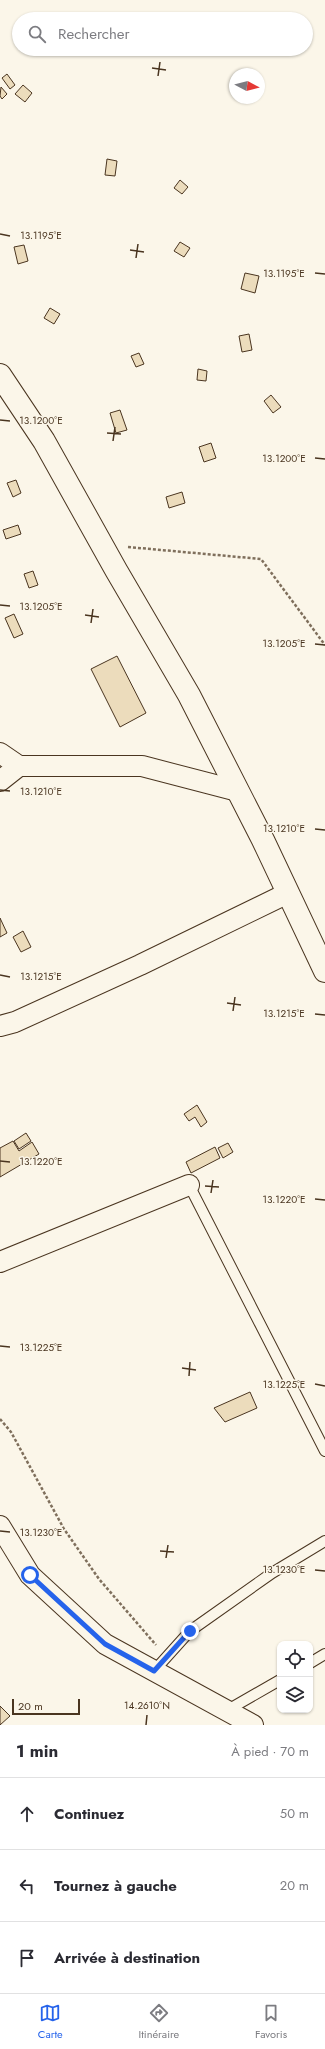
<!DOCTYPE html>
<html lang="fr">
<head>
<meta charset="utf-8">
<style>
  :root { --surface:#fff; --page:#f2f2f3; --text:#2b2b33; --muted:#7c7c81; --line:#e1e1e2; --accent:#2563eb }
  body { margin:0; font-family:Jost,sans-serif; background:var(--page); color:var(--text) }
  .controls { position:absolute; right:12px; bottom:12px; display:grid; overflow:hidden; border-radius:8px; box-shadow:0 1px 3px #0004 }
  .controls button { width:36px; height:36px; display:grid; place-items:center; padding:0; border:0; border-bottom:1px solid var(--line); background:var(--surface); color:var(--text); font:20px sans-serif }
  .compass { position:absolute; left:229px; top:68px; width:36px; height:36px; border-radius:50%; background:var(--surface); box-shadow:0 1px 3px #0004; rotate:97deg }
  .scale { position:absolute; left:12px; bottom:10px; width:68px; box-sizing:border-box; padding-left:4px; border:2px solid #4a3520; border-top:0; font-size:11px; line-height:14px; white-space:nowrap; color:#4a3520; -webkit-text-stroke:3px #fbf6e9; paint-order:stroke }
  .stop { position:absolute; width:12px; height:12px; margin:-9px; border:3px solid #2563eb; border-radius:50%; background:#fff }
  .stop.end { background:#2563eb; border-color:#fff; box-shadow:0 1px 4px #0008 }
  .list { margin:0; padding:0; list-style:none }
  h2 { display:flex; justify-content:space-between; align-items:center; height:52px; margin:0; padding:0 16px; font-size:17px }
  h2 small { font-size:13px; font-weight:400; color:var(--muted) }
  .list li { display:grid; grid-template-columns:26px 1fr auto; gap:12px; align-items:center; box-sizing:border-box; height:72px; padding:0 16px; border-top:1px solid var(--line) }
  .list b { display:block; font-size:15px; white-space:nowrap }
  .list em { font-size:13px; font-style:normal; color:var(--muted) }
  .icon { flex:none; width:22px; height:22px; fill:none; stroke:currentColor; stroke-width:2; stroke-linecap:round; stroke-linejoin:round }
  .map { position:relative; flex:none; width:325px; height:1725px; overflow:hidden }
  .search { position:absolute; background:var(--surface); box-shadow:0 1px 3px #0004; left:12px; right:12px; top:12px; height:44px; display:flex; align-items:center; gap:10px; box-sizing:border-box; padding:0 14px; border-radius:22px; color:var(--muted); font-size:15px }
  .sheet { height:268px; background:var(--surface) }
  nav { display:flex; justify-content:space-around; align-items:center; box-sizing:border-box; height:56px; border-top:1px solid var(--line); background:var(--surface); font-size:11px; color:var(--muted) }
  nav a { display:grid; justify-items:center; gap:2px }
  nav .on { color:var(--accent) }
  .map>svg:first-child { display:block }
  .building { fill:#ecdcbc; stroke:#4a3520 }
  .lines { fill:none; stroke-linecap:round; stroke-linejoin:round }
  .lane-casing { stroke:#4a3520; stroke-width:12 }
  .street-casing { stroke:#4a3520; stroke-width:22 }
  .secondary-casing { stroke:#4a3520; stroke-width:24 }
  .path { stroke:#7f6f5c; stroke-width:2.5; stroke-dasharray:3 2; stroke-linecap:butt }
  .lane { stroke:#fbf6e9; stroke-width:10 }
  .street { stroke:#fbf6e9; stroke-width:20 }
  .secondary { stroke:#fbf6e9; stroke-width:22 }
  .route { stroke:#2563eb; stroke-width:5 }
  .ticks { fill:none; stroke:#4a3520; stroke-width:1.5 }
  .ticks-label { font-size:10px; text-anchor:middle; fill:#4a3520; stroke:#fbf6e9; stroke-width:3; stroke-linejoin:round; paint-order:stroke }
</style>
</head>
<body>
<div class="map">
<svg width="325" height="1725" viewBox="0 0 325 1725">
  <rect width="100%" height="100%" fill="#fbf6e9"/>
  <path class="building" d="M7 74 15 85 10 89 2 78Z
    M23 85 32 93 25 102 15 94Z
    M1 87 7 94 2 99 0 96Z
    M107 159 117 161 115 176 105 175Z
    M180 180 188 187 182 194 174 188Z
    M180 242 190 248 184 257 174 251Z
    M24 245 28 261 18 264 14 247Z
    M245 273 259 276 255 293 241 289Z
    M50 308 60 314 54 324 44 318Z
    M249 334 252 350 242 352 239 336Z
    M139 353 144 364 136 367 131 356Z
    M198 369 207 371 206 381 197 380Z
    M271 395 281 407 273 413 264 401Z
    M120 410 127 430 116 433 110 413Z
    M211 443 216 458 204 462 199 447Z
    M16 480 21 493 13 497 7 483Z
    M182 492 185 503 169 508 166 497Z
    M18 525 21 534 6 539 3 530Z
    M33 571 38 585 29 588 24 574Z
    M14 614 23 634 14 638 5 618Z
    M117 656 146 713 120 727 91 669Z
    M0 918 7 933 0 937Z
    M23 931 31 947 21 952 13 937Z
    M197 1105 207 1122 201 1127 195 1117 189 1121 184 1114Z
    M26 1133 31 1141 19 1149 14 1141Z
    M13 1141 19 1151 32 1142 39 1154 0 1177V1148Z
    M228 1143 233 1152 223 1158 218 1148Z
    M215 1147 220 1158 191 1173 186 1162Z
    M250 1392 257 1408 225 1422 214 1408Z
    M0 1706 10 1716 0 1725Z"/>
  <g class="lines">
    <g class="lane-casing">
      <path id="lane" d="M189 1185 325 1451
        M310 1663 325 1654
        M154 1671 190 1631 272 1573 325 1541
        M226 1711 280 1680"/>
    </g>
    <g class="street-casing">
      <path id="street" d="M0 753 19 766H142L238 791
        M0 781 19 766
        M0 1026 15 1022 140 965 288 893
        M0 1262 189 1185
        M0 1526 30 1575 105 1644 253 1725"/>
    </g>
    <g class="secondary-casing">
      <path id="secondary" d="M0 375 44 441 116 570 189 695 263 840 325 971"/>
    </g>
    <path class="path" d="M128 547 261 559 325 645
      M0 1419 11 1432 64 1529 99 1579 156 1645"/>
    <use href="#lane" class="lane"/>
    <use href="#street" class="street"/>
    <use href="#secondary" class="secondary"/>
  </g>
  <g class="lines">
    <path class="route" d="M30 1575 105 1644 154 1671 190 1631"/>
  </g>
  <path class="ticks" d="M152 68 166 70M158 76 160 62M0 234 10 236M130 250 144 252M136 258 138 244M315 273 325 274M0 420 10 421M107 433 121 434M113 441 115 427M315 458 325 459M0 605 10 606M85 615 99 617M91 623 93 609M315 644 325 645M0 790 10 791M315 829 325 830M0 975 10 977M227 1003 241 1005M233 1011 235 997M315 1014 325 1015M0 1161 10 1162M205 1186 219 1187M211 1193 213 1180M315 1199 325 1200M0 1346 10 1347M182 1368 196 1370M189 1376 190 1362M315 1384 325 1386M0 1531 10 1532M160 1551 174 1552M166 1558 168 1545M315 1570 325 1571M146 1725 147 1715"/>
  <g class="ticks-label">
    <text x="41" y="239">13.1195°E</text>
    <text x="284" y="277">13.1195°E</text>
    <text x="41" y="424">13.1200°E</text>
    <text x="284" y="462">13.1200°E</text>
    <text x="41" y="610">13.1205°E</text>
    <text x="284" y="647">13.1205°E</text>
    <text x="41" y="795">13.1210°E</text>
    <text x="284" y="832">13.1210°E</text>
    <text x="41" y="980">13.1215°E</text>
    <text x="284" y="1017">13.1215°E</text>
    <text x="41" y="1165">13.1220°E</text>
    <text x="284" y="1203">13.1220°E</text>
    <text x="41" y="1351">13.1225°E</text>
    <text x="284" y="1388">13.1225°E</text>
    <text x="41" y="1536">13.1230°E</text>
    <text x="284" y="1573">13.1230°E</text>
    <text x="147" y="1709">14.2610°N</text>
  </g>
</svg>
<div class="controls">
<button><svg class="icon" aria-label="locate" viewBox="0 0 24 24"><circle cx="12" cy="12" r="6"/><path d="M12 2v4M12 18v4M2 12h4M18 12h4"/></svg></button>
<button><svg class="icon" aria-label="layers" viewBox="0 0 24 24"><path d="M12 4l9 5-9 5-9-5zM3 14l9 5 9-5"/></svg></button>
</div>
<svg class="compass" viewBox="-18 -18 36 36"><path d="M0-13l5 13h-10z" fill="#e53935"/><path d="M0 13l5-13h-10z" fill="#7c7c81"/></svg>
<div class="scale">20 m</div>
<div class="stop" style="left:30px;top:1575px"></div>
<div class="stop end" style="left:190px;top:1631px"></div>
<div class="search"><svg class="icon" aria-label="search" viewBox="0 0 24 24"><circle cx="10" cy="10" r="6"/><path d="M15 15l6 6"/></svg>Rechercher</div>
</div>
<section class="sheet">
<h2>1 min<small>À pied · 70 m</small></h2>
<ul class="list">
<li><svg class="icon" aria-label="ahead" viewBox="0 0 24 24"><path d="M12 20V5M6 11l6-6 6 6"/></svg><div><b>Continuez</b></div><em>50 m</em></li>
<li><svg class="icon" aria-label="left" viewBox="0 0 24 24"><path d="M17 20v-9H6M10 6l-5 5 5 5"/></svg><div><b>Tournez à gauche</b></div><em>20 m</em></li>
<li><svg class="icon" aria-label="arrive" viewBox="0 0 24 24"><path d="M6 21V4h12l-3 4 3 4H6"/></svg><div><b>Arrivée à destination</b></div></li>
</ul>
</section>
<nav>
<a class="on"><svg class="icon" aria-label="map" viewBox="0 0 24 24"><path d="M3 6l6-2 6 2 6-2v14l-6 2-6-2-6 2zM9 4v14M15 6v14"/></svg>Carte</a>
<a><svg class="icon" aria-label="directions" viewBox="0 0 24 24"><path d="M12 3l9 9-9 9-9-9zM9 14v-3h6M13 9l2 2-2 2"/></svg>Itinéraire</a>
<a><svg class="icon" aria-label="saved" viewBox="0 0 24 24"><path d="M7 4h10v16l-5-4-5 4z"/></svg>Favoris</a>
</nav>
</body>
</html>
